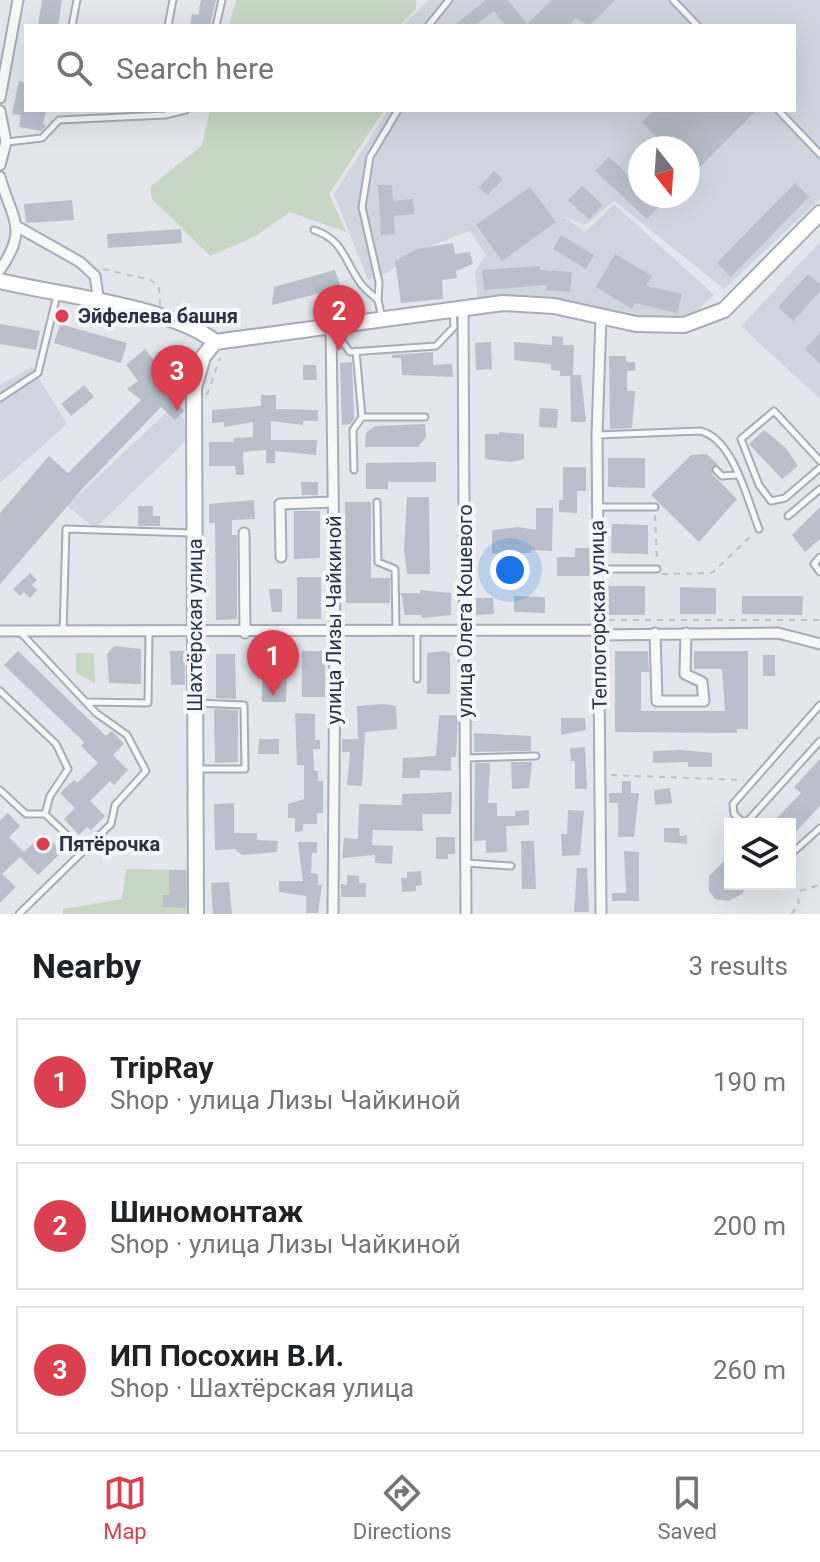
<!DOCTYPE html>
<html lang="en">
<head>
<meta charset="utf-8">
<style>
  :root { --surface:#fff; --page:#f2f2f2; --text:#202124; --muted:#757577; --line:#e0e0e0; --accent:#da404f }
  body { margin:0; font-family:Roboto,sans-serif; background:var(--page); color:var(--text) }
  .controls { position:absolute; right:24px; bottom:24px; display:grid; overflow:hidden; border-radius:0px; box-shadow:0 8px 32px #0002 }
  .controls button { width:72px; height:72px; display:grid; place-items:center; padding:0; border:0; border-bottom:2px solid var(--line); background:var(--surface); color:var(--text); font:40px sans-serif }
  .compass { position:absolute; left:628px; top:136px; width:72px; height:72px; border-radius:50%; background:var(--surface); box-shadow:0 8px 32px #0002; rotate:163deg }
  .you { position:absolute; left:510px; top:570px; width:28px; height:28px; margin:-20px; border:6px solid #fff; border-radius:50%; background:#1a73e8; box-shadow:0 0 0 12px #1a73e833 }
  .badge { display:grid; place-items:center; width:52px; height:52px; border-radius:50%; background:var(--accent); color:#fff; font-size:26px; font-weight:700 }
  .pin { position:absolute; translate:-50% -66px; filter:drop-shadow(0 2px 4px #0008) }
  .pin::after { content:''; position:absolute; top:42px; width:28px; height:24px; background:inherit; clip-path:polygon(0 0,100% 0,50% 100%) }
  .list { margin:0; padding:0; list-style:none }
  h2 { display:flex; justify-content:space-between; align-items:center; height:104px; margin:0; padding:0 32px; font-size:34px }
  h2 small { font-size:26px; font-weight:400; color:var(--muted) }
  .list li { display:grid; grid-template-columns:52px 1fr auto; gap:24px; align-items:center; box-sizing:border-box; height:128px; margin:0 16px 16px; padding:0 16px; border:2px solid var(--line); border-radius:0px }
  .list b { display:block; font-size:30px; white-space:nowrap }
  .list p { margin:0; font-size:26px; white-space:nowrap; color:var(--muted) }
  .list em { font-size:26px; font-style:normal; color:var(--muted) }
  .icon { flex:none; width:44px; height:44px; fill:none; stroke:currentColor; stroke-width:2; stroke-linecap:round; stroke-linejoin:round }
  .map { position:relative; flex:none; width:820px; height:914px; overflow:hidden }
  .search { position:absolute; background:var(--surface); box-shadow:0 8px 32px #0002; left:24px; right:24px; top:24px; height:88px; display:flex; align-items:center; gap:20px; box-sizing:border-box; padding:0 28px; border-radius:0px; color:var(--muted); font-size:30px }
  .sheet { height:536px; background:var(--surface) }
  nav { display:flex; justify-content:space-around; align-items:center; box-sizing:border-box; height:112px; border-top:2px solid var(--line); background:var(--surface); font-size:22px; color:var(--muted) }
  nav a { display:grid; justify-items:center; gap:4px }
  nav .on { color:var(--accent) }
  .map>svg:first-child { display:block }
  .built { fill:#d1d5df; fill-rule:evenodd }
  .green { fill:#c8d7c4 }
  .building { fill:#babfcb }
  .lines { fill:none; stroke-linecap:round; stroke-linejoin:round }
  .lane-casing { stroke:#a7acb7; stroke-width:9 }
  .street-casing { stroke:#a7acb7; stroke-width:13 }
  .secondary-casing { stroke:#a7acb7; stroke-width:18 }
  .path { stroke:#bdc1c8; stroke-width:2; stroke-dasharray:6 6; stroke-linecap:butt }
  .lane { stroke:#f7f8fa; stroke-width:5 }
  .street { stroke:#f7f8fa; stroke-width:9 }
  .secondary { stroke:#fff; stroke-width:14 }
  .poi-dot { fill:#da404f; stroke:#f4f6f9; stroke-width:3 }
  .labels { text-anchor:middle; stroke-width:8; stroke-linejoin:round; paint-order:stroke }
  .poi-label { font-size:20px; font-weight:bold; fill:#293247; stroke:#f4f6f9; text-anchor:start }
  .street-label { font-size:20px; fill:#293247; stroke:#f4f6f9 }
</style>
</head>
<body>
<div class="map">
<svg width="820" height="914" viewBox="0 0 820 914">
  <rect width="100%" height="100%" fill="#e3e6ec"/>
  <path class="built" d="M428 0H820V199L724 289 614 201 585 225 563 216 585 232 614 204 714 295 690 316 637 317 554 298 478 300 475 271 486 255 470 231 422 249 387 273 368 280 334 194 388 110H794V26H402ZM640 148H688V196H640Z
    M820 242V399L741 326Z
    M32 367 67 424 0 483V385Z
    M172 407 184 419 186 441 95 528 67 506Z"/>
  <path class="green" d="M236 0H416V9L399 26H229Z
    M210 110H384L329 194 346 232 290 212 254 237 210 256 152 199 150 187 202 145Z
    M76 653H94L95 683 76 673Z
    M126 869 190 870 189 914H63V909L122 899Z"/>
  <path class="building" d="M42 0H62L58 26 38 24Z
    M201 0H216L210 26H190L192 14 198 15Z
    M486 0H508L527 24 552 0H615L589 26 576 18 568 26H506L494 11 474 26H453Z
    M19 81 26 83V110H46L43 124 46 126 41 131 19 127 21 115 12 114Z
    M654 110H757L693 174 688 169V148H667L642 122Z
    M609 157 640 186V196H651L660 205 647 219 595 171Z
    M494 171 503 179 487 195 479 187Z
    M795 183 809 197 731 277 717 263Z
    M378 185H392L393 201 413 199 414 214 394 216 395 234 381 235Z
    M582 186 603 205 589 219 577 209 579 206 577 208 568 200Z
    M530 187 556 222 502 261 476 225Z
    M72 200 74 220 26 223 24 204Z
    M181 229 182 243 108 248 107 234Z
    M561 235 594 255 586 269 553 249Z
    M453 243 455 254 470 252 473 264 456 271 457 278 442 280 443 299 401 303 395 261 417 249Z
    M615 254 652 276 646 286 682 294 677 313 635 303 632 309 596 287Z
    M540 266V270L572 272 570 292 546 290 547 285 484 290 482 270Z
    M335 270 341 288 272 305 274 287Z
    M808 274 820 284V291L793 321 778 307Z
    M0 324 40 331 36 350 0 344Z
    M60 324 127 343 121 363 54 343Z
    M820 333V364L805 349Z
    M552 336 563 337V345H574L573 375H581L586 422H571L570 376H560V371L551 370V364L514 360V342L552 345Z
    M491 342 492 369 476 370 475 343Z
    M145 349 159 366 165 362 183 383 171 395 184 411 175 420 161 407 84 487 0 584V513L49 456 68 473 141 400 127 389 138 381 126 365Z
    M433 352V365L452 364 453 377 402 375 401 358H392V355Z
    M609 356H626V362H635V371H627V391H635L632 428 610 429Z
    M352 362 354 419 350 424 342 425 340 363Z
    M303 365H316L317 380H303Z
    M84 385 94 397 71 416 61 404Z
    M261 395H276V409L318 410V421H303V425L271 421V440H317L316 455 275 451V463H266V450L243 452 244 475H236L235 466H209V442H234V438L253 437V422L224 427V422L212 423V410L261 406Z
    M540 408 558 409 557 428 539 427Z
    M425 424 426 437 418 447H365L366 433 375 426Z
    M764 430 786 448 798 466 782 479 749 444Z
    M499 432 524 434V459L511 462 485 459V434H499Z
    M707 454 719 466 712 467V474L737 499 699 542 651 495 691 455Z
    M608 458H645V488L608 487Z
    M436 462V482H388V489H366V463Z
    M563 467H586V491H577V513L559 512V500H563Z
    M301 482H318V495H302Z
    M407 497H429L430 574H407L404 550Z
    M254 500 255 519 232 520V535H237V619L216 620 215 523H209V504Z
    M345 502H371V578H390V603H346Z
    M138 506H153V516H160V526H138Z
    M820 507V539L805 552 792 535Z
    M536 508H553L552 551 531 550V553H518V556L492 553V530L518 527 536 530Z
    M294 511H320V558L294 559Z
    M612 524 648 525V554L611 553Z
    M575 548H590L591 576H557V557H575Z
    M30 573 37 580 32 585 37 590 30 598 24 592 20 596 13 589Z
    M297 577H321V619H297Z
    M608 586H645V615H608Z
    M680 587 716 588V614H680Z
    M269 589H282V612H272Z
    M420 590 451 593V615L422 618 421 615H405L401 593H420Z
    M514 596 545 597V613L514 612Z
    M742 596H803L802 615 742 614Z
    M476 598H493L494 614 476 615Z
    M114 646 141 649V684L109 683 107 654Z
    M18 651 106 736 112 731 124 744 113 755 128 770 114 785 110 781 90 801 105 816 91 830 87 827 79 835 64 819 75 808 60 793 74 780 77 783 98 763 81 746 84 742 4 665Z
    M170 651H185V685H171Z
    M302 651H325V697H302Z
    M444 651 450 653V694H427V653Z
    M615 651H648L649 672H641V711H725L722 669H694V651H748V729H737V733L615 732Z
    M216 654H235L236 699 216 698Z
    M262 654H287L286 702H262Z
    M763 655H775V676H763Z
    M383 704 396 706 397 729 365 732 362 786 347 785 350 752H342V739H358L357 706Z
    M214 709 238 710V762L215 763Z
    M295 713 315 714V740H320V749H313L314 771H318V781H323V813H317V824H303V831L295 832V818H288V804L304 799V765H297Z
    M439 715H458L456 757H451V771L420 770V778H402L403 758 436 756Z
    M561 718H585L586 730 561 735Z
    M474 733 531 736V751L474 752Z
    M259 739H279V754H258Z
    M585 747 587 789H575V761H571L570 748Z
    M682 750 712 753V767H688V762L653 763V751Z
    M820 759V806L790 838V824H771L801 793 794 787Z
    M511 762H532L529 788 512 789Z
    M475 763H490L488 803H497V816H515V811L529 810V825L506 826 507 852 486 853V840L474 841Z
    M622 781H631V793H639L634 837H618V803H609V793H622Z
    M670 788 672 803 655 805 654 790Z
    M452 792 451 814H422L423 831 373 830 372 845 393 846 392 864 375 863V855L342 858 344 838 358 839 359 804 402 805V794Z
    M234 803V833H257V840L278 841 277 852 242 855 235 849 215 850 214 804Z
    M568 810 584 811 580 855 562 856 561 834H567Z
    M8 813 20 826 9 837 24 852 44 833 62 852 38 875 20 857 2 874 16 887 0 903V820Z
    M664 828H679L680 836 687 835V844L664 842Z
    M436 837H455V854H448V859H436Z
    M521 841H534L536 889H522Z
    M298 842H317V853H312L311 873 318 874V885H322L318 913H306V896L279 892V881H303Z
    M624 851 639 852V901H612V893H626Z
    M724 861 730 862V884H747L742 894 728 901 715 899 709 891V876Z
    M577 868H587L589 912H574Z
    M169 870H186V908L163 907V895H169Z
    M421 871 422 885 416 886V891L402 892 401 878H407V872Z
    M347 875 359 876V883H366V897H341V884L347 885Z
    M229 882 232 914H213L211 883Z"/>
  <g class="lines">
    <g class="lane-casing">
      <path id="lane" d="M673 0 698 26
        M72 26 77 0
        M168 26 173 0
        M216 26 222 0
        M428 26 449 0
        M778 110 820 154
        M7 142 42 138 59 120 165 115 186 110
        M314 230C342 239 344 259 359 281 363 288 371 294 377 299
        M382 318 378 300 379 282 362 207 370 157 398 110
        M334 331 350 352 436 346 454 327 453 312
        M0 398 38 373 57 295
        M362 417H425
        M598 435 700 431C733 438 747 499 759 529
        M820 461 774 411 741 439 759 485 771 501 785 498 820 468
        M354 470 353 430 362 417 356 351
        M716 470 722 476 736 475
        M377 502 378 562 395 569 396 630
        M598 507H655
        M788 516 820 489
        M820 557 814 564 820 572
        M599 569H657
        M417 631V679
        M63 632 66 529 193 533
        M0 691 56 744 68 769 50 796 45 814 84 851
        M87 702 148 703 149 633
        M196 703 244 705 245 769H199
        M466 758 536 756
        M0 790 26 814H45
        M745 824 734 814 733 804 820 705
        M745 824 820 741
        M790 855 820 828
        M466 863 511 866
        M19 914 111 824 115 805 146 771 127 735 96 713 21 633"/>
    </g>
    <g class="street-casing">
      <path id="street" d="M0 98 18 0
        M0 111 6 142 0 165
        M0 177C12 220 29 228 0 270
        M18 227 80 262 95 276 99 302
        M463 308 466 914
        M331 327 335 632 333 914
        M244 533 245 633
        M281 557 280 504 333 502
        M0 631 599 630
        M655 633 657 701H704L702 682 685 674 686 633
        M599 635 778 633 820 644
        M601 914 597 435 601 317"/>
    </g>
    <g class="secondary-casing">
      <path id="secondary" d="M0 281C56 295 174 307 215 342L503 303 554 306 636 324 684 325 724 310 820 213
        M196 914 194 388 203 357 215 342"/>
    </g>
    <path class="path" d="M103 269 151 280 159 287 160 305
      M207 395 220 358
      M655 515 657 561
      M662 574 712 573 752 535
      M609 620H820
      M611 775 744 780
      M790 873 796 892 820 885
      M792 914 799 902 796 893"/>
    <use href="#lane" class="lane"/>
    <use href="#street" class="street"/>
    <use href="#secondary" class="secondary"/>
  </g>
  <g class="poi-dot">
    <circle cx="62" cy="316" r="8"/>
    <circle cx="43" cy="844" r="8"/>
  </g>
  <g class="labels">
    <g class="poi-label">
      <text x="78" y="323">Эйфелева башня</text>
      <text x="59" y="851">Пятёрочка</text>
    </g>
    <g class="street-label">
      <text transform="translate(465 611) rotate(-90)" y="7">улица Олега Кошевого</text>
      <text transform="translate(598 615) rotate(-91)" y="7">Теплогорская улица</text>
      <text transform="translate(334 620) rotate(-90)" y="7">улица Лизы Чайкиной</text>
      <text transform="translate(195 625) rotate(-90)" y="7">Шахтёрская улица</text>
    </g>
  </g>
</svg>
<div class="controls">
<button><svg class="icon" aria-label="layers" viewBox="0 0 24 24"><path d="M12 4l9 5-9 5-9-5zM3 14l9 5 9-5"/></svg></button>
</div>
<svg class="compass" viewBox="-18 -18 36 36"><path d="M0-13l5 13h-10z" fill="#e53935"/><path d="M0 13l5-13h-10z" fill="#757577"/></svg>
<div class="you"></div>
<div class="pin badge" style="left:273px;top:696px">1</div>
<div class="pin badge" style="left:339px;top:351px">2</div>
<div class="pin badge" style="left:177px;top:411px">3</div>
<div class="search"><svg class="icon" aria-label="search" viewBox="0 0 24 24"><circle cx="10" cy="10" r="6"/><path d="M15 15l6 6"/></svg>Search here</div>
</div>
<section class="sheet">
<h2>Nearby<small>3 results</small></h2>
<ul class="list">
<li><span class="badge">1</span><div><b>TripRay</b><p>Shop · улица Лизы Чайкиной</p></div><em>190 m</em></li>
<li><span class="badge">2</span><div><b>Шиномонтаж</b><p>Shop · улица Лизы Чайкиной</p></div><em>200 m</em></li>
<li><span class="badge">3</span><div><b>ИП Посохин В.И.</b><p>Shop · Шахтёрская улица</p></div><em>260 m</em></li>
</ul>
</section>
<nav>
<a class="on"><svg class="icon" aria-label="map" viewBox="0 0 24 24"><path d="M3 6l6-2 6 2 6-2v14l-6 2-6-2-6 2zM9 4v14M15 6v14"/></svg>Map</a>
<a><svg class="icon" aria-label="directions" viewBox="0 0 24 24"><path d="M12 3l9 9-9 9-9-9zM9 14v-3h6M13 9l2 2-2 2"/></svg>Directions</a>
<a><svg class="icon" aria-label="saved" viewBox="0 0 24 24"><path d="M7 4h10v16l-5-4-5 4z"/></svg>Saved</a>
</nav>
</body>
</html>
